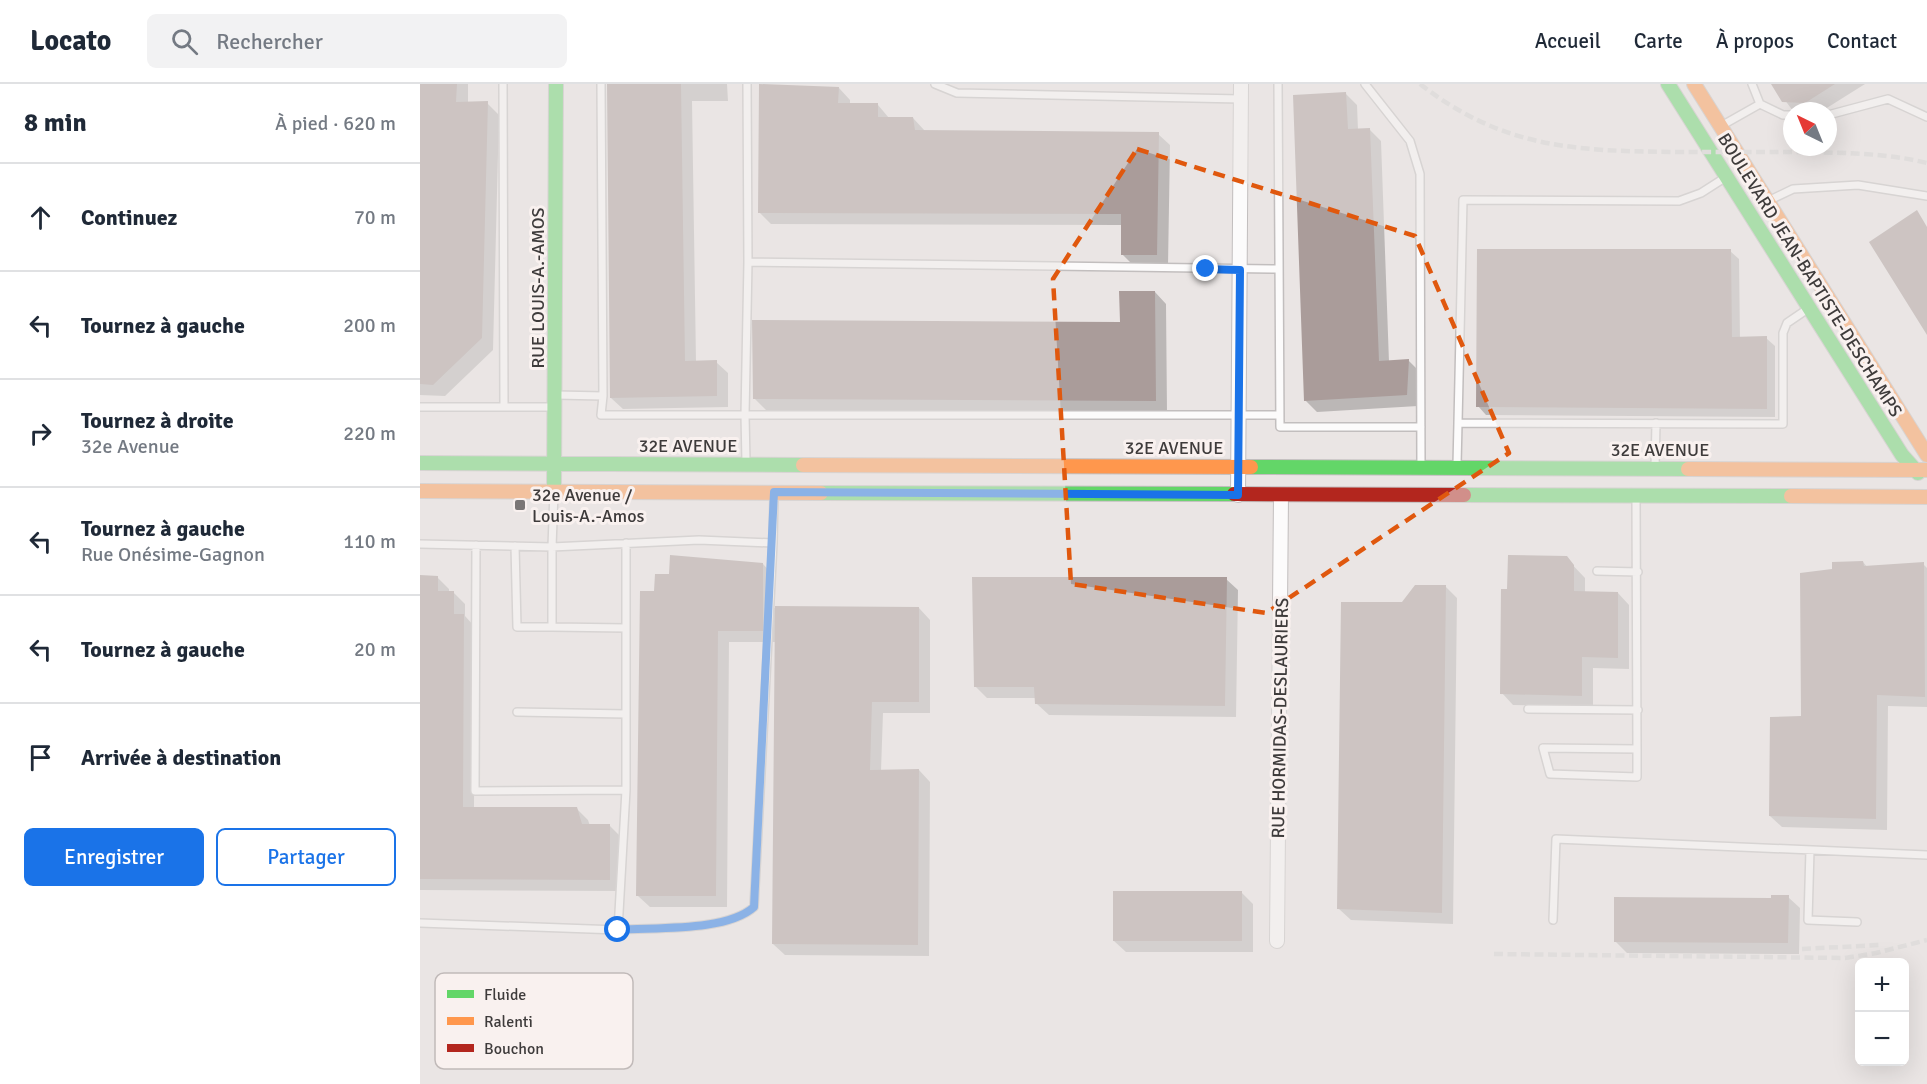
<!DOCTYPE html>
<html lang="fr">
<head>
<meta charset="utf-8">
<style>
  :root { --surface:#fff; --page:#f2f2f3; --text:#1f2937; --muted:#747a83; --line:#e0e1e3; --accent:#1a73e8 }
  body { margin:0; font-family:Signika,sans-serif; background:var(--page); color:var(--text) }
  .controls { position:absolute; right:18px; bottom:18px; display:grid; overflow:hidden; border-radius:9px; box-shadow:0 6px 24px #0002 }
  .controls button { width:54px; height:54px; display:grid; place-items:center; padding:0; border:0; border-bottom:2px solid var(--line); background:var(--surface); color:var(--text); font:30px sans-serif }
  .compass { position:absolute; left:1363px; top:18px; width:54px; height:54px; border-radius:50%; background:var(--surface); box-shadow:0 6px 24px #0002; rotate:317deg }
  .stop { position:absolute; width:18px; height:18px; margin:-14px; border:4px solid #1a73e8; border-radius:50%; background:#fff }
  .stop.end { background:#1a73e8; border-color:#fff; box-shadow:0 2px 6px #0008 }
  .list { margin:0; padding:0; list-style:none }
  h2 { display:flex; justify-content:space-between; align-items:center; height:78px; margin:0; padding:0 24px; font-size:26px }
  h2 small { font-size:20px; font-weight:400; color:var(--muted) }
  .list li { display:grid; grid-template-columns:39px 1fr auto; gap:18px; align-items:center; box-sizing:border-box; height:108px; padding:0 24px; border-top:2px solid var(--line) }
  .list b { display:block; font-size:22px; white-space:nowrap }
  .list p { margin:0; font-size:20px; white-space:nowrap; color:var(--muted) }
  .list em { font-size:20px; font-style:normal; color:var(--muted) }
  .actions { display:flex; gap:12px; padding:18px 24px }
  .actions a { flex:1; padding:14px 0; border:2px solid var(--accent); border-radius:9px; text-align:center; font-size:21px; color:var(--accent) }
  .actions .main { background:var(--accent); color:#fff }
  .icon { flex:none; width:33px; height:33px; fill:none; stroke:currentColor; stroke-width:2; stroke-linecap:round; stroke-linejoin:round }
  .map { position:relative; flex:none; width:1507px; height:1000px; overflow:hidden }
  header { display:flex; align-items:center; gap:36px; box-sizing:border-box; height:84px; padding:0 30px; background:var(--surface); border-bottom:2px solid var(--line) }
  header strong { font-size:28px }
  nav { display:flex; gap:33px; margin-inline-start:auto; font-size:21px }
  .search { width:420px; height:54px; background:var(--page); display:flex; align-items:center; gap:15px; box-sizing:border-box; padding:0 21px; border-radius:9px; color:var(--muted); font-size:22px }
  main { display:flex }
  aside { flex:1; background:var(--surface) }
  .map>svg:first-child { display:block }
  .shadow { fill:#0003 }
  .building { fill:#aa9c9a }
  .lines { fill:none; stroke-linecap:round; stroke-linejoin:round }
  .lane-casing { stroke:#c2bebe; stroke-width:10 }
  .street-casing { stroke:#c2bebe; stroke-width:16 }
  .fast-casing { stroke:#c2bebe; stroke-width:16 }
  .slow-casing { stroke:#c2bebe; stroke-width:16 }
  .jam-casing { stroke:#c2bebe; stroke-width:16 }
  .lane { stroke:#fcfbfb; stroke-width:7 }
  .street { stroke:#fcfbfb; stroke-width:14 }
  .fast { stroke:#63d668; stroke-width:14 }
  .slow { stroke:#ff974d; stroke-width:14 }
  .jam { stroke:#b3261e; stroke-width:14 }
  .rail { stroke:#d4d3d3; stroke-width:4.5; stroke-dasharray:9 4.5; stroke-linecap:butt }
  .route { stroke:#1a73e8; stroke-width:8 }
  .marked { fill:none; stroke:#e0580e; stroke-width:4.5; stroke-dasharray:12 8; stroke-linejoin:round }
  .poi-dot { fill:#7a7676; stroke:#f9f1ef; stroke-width:2 }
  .labels { text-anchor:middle; stroke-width:6; stroke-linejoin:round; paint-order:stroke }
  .street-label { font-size:18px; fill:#3e3b3b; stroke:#f9f1ef }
  .poi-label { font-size:18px; fill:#3e3b3b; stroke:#f9f1ef; text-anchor:start }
  .key { fill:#f9f1ef; stroke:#c1bab9; stroke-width:1.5 }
  .key-label { font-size:16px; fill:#3e3b3b }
</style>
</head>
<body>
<header>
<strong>Locato</strong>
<div class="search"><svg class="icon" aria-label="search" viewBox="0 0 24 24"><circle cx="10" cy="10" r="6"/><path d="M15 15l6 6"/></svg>Rechercher</div>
<nav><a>Accueil</a><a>Carte</a><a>À propos</a><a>Contact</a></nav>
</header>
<main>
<aside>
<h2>8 min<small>À pied · 620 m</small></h2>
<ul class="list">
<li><svg class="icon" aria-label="ahead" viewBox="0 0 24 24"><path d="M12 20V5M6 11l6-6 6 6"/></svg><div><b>Continuez</b></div><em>70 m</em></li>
<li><svg class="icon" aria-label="left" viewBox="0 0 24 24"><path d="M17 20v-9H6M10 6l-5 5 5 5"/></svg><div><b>Tournez à gauche</b></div><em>200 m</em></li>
<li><svg class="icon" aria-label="right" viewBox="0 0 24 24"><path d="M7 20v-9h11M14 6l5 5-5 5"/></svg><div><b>Tournez à droite</b><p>32e Avenue</p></div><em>220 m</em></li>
<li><svg class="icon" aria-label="left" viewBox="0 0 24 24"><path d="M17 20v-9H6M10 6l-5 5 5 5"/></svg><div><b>Tournez à gauche</b><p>Rue Onésime-Gagnon</p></div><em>110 m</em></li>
<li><svg class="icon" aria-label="left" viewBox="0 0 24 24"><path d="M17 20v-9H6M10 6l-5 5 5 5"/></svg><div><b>Tournez à gauche</b></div><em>20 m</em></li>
<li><svg class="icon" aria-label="arrive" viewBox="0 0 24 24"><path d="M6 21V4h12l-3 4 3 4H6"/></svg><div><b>Arrivée à destination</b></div></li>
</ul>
<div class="actions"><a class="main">Enregistrer</a><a>Partager</a></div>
</aside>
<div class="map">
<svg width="1507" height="1000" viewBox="0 0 1507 1000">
  <rect width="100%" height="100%" fill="#eae5e4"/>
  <path class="shadow" d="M0 0H48V19H67L79 31 73 266 25 312 0 311Z
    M188 0H307L308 17H272L276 278H296L308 289V323L203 325 191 314Z
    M1353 0H1445L1402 27H1373Z
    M419 4 430 16V21H458L469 34H493L505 47 738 50 750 61 748 182H714L702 170V141L351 140 339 128Z
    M925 9 937 21 938 46H950L961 57 969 278 988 276 1000 288 998 322 897 328 885 316Z
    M1310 167 1319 175 1320 255 1346 254 1355 262V333L1066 331 1058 322Z
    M735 208 746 220 747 328 346 326 334 314 701 240Z
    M1146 474 1165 494V509H1198L1209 521V585L1173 584V623L1093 621 1082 609 1088 507Z
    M1443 478 1448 484 1503 480 1507 484V623L1468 622 1467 746 1362 743 1350 732 1383 634 1414 487Z
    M343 480 354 492V524H499L510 536V629H463L461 687 499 686 510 698 509 872 365 871 353 860 356 558H309L307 823H230L218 812 236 509Z
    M0 493H17L29 505V508H33L45 520V532L55 543 54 724 157 725 168 736 170 742H190L201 753V807L0 806Z
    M806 495 818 506 816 633 629 631 617 620V614H567L555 602Z
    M1025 502 1037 514 1033 840 931 836 919 825 983 519Z
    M821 808 833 820V868H706L694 857Z
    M1368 813 1380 824 1379 870 1207 869 1195 857Z"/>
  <path class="building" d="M0 0H37L36 18 68 17 62 254 13 301 0 300Z
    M187 0H261L265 277 297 276V312L190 314Z
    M339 0 419 3 418 19H458V33H493L495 46 739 48 737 171H701V130L338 129Z
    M1351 0H1415L1385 19 1362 18Z
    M926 8 928 45 950 44 959 277 989 275 987 311 884 317 873 11Z
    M1497 126 1507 143V251L1449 158Z
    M1057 165H1311L1312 253 1347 252V325L1056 323Z
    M699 207H735L736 317 333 315 332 236 700 238Z
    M250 471 343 479V547H298L296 812H216L220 507H234L235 490H249Z
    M1088 471 1147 472 1154 481V507L1198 508V574L1162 573V612L1080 610 1081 505H1087Z
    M1443 477 1444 482 1504 478 1505 613 1457 611 1456 735 1349 732 1350 633 1381 632 1380 489 1412 485V478Z
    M0 491 18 492V507H34V530H44L43 723H157L162 740H190V796L0 795Z
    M552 493H807L805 622 615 620 614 603H554Z
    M995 501H1026L1022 829 917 825 921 518H982Z
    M355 522 499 523V618H452L450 686 499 685 498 861 352 860Z
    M693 807H822V857H693Z
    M1351 811H1369L1368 859 1194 858V813L1351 814Z"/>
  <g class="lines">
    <g class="lane-casing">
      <path id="lane" d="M83 0 84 323
        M181 0 183 312 181 331H325L326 378
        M327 0 328 178
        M515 0 537 9 820 15
        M858 0 860 343H1001
        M945 0 990 57 1000 90 1001 383
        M1340 20 1363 31H1372
        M1408 31 1468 15 1507 33
        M1301 42 1340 20 1332 0
        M1348 117 1373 105 1438 101 1507 112
        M859 185 328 178 325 331H860
        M136 311 183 312
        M0 323H132
        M1038 339 1043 116 1259 117 1281 109 1306 93
        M1037 381 1038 339 1363 340V249L1367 239 1389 224
        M1235 384 1236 339
        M1216 414 1217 665
        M0 460 132 463 134 408
        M56 461 55 707 206 706V630
        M95 462 97 543H132V463L279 456 353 459 354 411
        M1177 487 1218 488
        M132 543 206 544
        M1108 625 1218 626
        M97 628 206 630V459
        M1123 664 1217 665V693L1130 690Z
        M1390 766 1388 836 1437 838
        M1133 836 1136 755 1507 771
        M0 839 198 846 206 706
        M198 846C235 843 306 848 334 823L353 459"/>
    </g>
    <g class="street-casing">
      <path id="street" d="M818 411 821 0
        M857 857 861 411"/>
    </g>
    <g class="fast-casing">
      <path id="fast" d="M1248 0 1482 371 1498 389
        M0 379 383 381
        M831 383 1268 385
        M134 408 136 0
        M401 409 814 410
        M1044 411 1371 412"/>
    </g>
    <g class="slow-casing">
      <path id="slow" d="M1274 0 1507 371
        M383 381 831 383
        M1268 385 1507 386
        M0 407 401 409
        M1371 412 1507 413"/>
    </g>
    <g class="jam-casing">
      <path id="jam" d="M814 410 1044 411"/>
    </g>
    <use href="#lane" class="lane"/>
    <use href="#street" class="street"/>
    <use href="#fast" class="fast"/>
    <use href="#slow" class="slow"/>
    <use href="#jam" class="jam"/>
    <path class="rail" d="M1000 0C1084 65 1156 67 1258 68 1300 68 1342 68 1385 68 1426 69 1467 69 1507 79
      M1382 865 1460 861
      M1074 870 1425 874 1456 869 1507 856"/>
  </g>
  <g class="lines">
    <path class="route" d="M198 846C235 843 306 848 334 823L354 408 818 411 820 186 786 185"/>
  </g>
  <path d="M0 0H1507V1000H0ZM717 65 995 152 1089 369 846 529 651 500 633 195Z" fill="#eae5e4" fill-opacity=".55" fill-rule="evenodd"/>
  <path class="marked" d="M717 65 995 152 1089 369 846 529 651 500 633 195Z"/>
  <rect class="poi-dot" x="94" y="415" width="12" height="12" rx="3"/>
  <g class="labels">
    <g class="street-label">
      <text transform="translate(1390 191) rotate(58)" y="6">BOULEVARD JEAN-BAPTISTE-DESCHAMPS</text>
      <text transform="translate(118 204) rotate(-90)" y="6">RUE LOUIS-A.-AMOS</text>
      <text x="268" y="368">32E AVENUE</text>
      <text x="754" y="370">32E AVENUE</text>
      <text x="1240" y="372">32E AVENUE</text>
      <text transform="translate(860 634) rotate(-89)" y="6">RUE HORMIDAS-DESLAURIERS</text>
    </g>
    <g class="poi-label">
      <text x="112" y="417">32e Avenue /<tspan x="112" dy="21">Louis-A.-Amos</tspan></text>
    </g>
  </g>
  <rect x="15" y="889" width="198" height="96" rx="9" class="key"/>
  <rect x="27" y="906" width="27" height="8" fill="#63d668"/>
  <rect x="27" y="933" width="27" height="8" fill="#ff974d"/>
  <rect x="27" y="960" width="27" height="8" fill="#b3261e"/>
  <g class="key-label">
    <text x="64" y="916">Fluide</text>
    <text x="64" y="943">Ralenti</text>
    <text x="64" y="970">Bouchon</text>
  </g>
</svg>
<div class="controls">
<button>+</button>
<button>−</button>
</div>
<svg class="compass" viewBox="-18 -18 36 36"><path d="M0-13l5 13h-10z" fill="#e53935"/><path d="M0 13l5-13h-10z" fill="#747a83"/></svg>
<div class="stop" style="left:198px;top:846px"></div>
<div class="stop end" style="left:786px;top:185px"></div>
</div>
</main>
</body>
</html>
